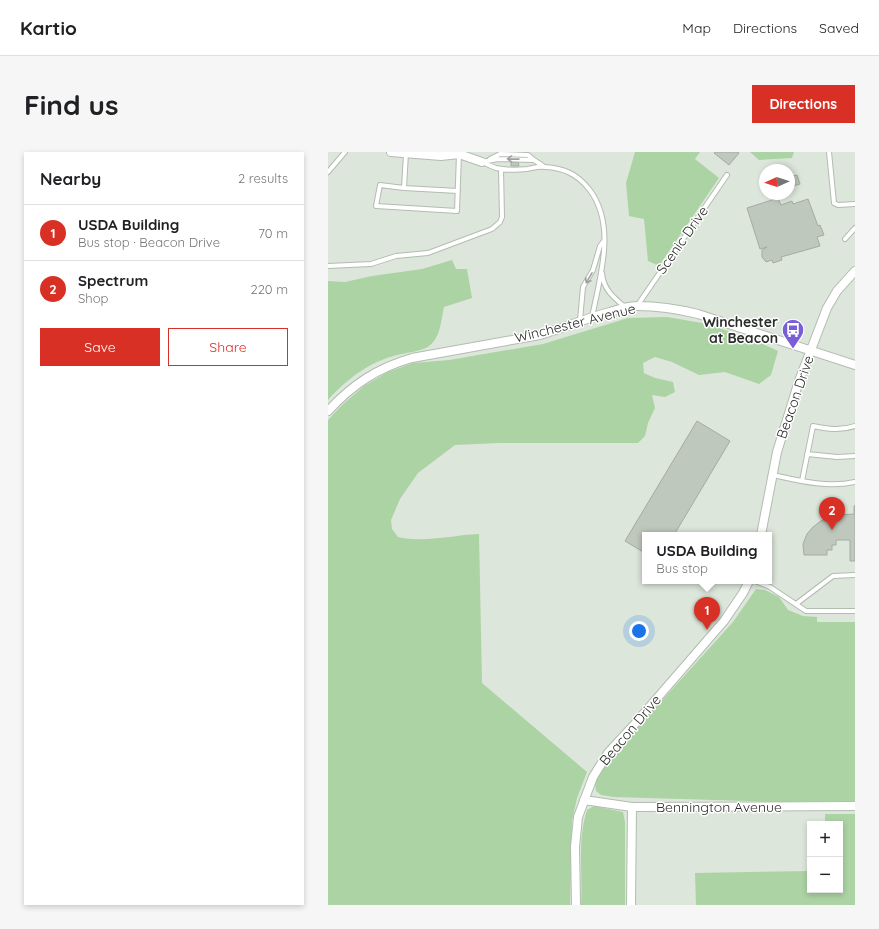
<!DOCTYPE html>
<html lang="en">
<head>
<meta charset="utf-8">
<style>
  :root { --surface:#fff; --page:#f6f6f6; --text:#202124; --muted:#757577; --line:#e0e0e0; --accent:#d93025 }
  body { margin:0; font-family:Quicksand,sans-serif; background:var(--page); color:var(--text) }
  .controls { position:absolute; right:12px; bottom:12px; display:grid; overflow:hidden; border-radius:0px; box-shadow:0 2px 6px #0003 }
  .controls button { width:36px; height:36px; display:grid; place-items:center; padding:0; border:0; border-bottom:1px solid var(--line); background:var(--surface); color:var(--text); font:20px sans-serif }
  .compass { position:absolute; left:431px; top:12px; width:36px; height:36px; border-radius:50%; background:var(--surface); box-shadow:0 2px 6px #0003; rotate:267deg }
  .you { position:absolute; left:311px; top:479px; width:14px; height:14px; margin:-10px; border:3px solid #fff; border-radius:50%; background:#1a73e8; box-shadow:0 0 0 6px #1a73e833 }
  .badge { display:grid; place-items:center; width:26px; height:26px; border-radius:50%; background:var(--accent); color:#fff; font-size:13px; font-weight:700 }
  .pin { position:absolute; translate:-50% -33px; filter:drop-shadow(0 1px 2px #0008) }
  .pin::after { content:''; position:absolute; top:21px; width:14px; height:12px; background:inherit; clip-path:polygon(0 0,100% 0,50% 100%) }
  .popup { position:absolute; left:314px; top:380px; width:130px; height:52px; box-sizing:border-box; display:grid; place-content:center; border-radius:0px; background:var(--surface); filter:drop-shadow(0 1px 3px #0005); font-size:13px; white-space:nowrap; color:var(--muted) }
  .popup b { font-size:15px; color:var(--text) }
  .popup::after { content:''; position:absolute; left:50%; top:100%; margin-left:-8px; border:8px solid transparent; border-top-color:var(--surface) }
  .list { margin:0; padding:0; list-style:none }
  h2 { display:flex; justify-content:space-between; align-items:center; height:52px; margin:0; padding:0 16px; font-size:17px }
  h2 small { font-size:13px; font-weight:400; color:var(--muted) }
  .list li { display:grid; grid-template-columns:26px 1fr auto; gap:12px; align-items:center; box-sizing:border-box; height:56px; padding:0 16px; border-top:1px solid var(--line) }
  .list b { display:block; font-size:15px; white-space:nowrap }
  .list p { margin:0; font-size:13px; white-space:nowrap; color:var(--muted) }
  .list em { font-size:13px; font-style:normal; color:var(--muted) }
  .actions { display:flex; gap:8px; padding:12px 16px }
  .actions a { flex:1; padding:9px 0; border:1px solid var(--accent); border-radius:0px; text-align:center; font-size:14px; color:var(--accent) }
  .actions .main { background:var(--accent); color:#fff }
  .map { position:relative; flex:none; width:527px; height:753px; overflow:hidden; border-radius:0px }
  header { display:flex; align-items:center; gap:24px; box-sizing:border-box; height:56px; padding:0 20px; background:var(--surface); border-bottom:1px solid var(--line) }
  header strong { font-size:19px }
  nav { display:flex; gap:22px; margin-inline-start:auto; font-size:14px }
  .intro { display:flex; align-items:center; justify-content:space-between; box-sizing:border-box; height:96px; padding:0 24px }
  h1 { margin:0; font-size:28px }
  .button { padding:10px 18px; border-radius:0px; background:var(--accent); color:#fff; font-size:14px; font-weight:700 }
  main { display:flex; gap:24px; padding:0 24px }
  aside { flex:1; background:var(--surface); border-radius:0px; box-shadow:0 2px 6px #0003 }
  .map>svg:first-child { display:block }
  .green { fill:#acd3a4 }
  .building { fill:#bfc8bd; stroke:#a4aca2 }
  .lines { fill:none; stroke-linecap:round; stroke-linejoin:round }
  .service-casing { stroke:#b3bcb1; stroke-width:6 }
  .minor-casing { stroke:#b3bcb1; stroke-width:10 }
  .service { stroke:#fff; stroke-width:4 }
  .minor { stroke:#fff; stroke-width:8 }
  .oneway { stroke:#9fa09f }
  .labels { text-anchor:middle; stroke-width:3; stroke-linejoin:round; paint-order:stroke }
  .street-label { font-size:14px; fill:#2a2d29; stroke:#fff }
  .poi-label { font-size:14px; font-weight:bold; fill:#2a2d29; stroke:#fff; text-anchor:end }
</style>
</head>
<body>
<header>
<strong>Kartio</strong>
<nav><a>Map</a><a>Directions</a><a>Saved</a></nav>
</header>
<div class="intro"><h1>Find us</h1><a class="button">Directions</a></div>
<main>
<aside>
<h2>Nearby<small>2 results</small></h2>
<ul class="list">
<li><span class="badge">1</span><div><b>USDA Building</b><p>Bus stop · Beacon Drive</p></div><em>70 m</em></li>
<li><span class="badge">2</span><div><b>Spectrum</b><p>Shop</p></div><em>220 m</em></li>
</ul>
<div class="actions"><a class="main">Save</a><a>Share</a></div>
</aside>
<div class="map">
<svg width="527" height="753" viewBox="0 0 527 753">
  <rect width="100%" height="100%" fill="#dde6db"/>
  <path class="green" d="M307 0H372L367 7 391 26 331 114 320 109 316 67 301 64 298 31Z
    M422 0H466L464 6 431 8Z
    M124 108 128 117H139L144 146 116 155C113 168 113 185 101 194 95 199 77 201 69 203 41 210 19 227 0 248V129L17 130 44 124 94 117Z
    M339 165 380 172 431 190 450 199 443 223 431 232 397 220 371 223 344 210 327 205 315 211 316 221 327 226 345 230 347 240 337 245 324 243 327 256 320 271 317 284 310 291H171L127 293 90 321 72 347 63 368 64 377 70 385C94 391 126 383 151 382L154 531 259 620 249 646 244 669 242 753H0V268L14 253 36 234 60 220 85 211 121 208 215 192 300 166Z
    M428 437 437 438 451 445 460 458 475 464 489 465V470H527V649L452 650 286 645 273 643 268 639 267 630 282 606 405 470Z
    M266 654 295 660 297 670V753H253C255 721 249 689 259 658Z
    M497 662H527V753H368L367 721 482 719V738H512V672H497Z"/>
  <path class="building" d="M387 0H410L411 1 401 13 386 1Z
    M183 10H190L191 14H183Z
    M469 23 472 32 461 35V25Z
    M450 46 453 53 464 49 465 52 480 47 490 74 492 73 496 83 489 85 492 94 453 105 454 108 445 111 444 108 438 110 434 105V98L439 95 432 97 419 56Z
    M369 269 402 289 346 383H317V401L297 389Z
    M527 353V409H522V388H508V393H504V398H499V403H476L475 392 479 382 485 375 494 368 509 367V363L526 362V355Z"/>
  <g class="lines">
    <g class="service-casing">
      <path id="service" d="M501 0 506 51 510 53 527 52
        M78 1 76 36 52 33 48 54 129 59 131 2
        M162 7 172 2 200 3 206 8
        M154 10C159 12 164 15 168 16 177 18 190 18 199 17 205 16 211 14 217 15 236 16 249 22 261 37 289 73 272 125 264 165
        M154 10 170 7 206 8 215 14
        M0 20 17 0
        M76 36 130 39
        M517 87 527 76
        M0 114 43 112 68 104 100 101 164 77 172 70 174 65 173 17
        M274 121C275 137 286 146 297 155
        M309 154 399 23
        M252 168 255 135 265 118 272 94 275 90
        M479 302 509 305 527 304
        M445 323C472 329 499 336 527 330
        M474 329 485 274C500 277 512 279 527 274
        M427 429 442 435 478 459H527
        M468 452 505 424 527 423"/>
    </g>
    <g class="minor-casing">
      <path id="minor" d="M63 0 113 4 131 2 154 10
        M0 259C24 233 49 216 84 206L212 183C236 176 258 166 282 160 291 157 300 154 309 154 330 154 350 157 370 162L527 213
        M433 383 449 300 471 229 499 156 509 139 527 119
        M256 648 304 655 527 654
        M248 753 247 695 250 665 265 625 280 601 305 574 396 469 415 441 421 429
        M303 753 304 655"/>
    </g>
    <use href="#service" class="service"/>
    <use href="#minor" class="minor"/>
  </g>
  <defs><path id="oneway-shaft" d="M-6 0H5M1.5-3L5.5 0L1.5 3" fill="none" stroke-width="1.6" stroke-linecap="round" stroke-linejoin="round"/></defs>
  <g class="oneway">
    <use href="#oneway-shaft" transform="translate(185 7) rotate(-179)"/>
    <use href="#oneway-shaft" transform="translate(261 126) rotate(120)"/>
  </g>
  <defs>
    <g id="bus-pin" transform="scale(1.15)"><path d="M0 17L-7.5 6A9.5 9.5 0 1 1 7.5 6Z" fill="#7a5ed8" stroke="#fff"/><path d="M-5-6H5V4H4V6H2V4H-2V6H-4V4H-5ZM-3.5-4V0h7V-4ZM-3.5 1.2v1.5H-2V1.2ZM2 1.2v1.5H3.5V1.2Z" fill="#fff"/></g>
  </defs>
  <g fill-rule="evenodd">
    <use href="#bus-pin" x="465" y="178"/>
  </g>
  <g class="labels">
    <g class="street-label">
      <text transform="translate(354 88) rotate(-55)" y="5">Scenic Drive</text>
      <text transform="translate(247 171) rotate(-14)" y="5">Winchester Avenue</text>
      <text transform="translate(467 245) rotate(-71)" y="5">Beacon Drive</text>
      <text transform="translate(302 578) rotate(-50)" y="5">Beacon Drive</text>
      <text x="391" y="660">Bennington Avenue</text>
    </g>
    <g class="poi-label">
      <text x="450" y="175">Winchester<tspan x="450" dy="16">at Beacon</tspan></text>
    </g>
  </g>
</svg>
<div class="controls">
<button>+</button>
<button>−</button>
</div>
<svg class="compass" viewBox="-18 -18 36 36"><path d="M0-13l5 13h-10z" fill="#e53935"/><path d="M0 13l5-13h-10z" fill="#757577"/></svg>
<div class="you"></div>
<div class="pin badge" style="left:379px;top:478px">1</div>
<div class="popup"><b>USDA Building</b>Bus stop</div>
<div class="pin badge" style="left:504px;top:378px">2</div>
</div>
</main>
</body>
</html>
